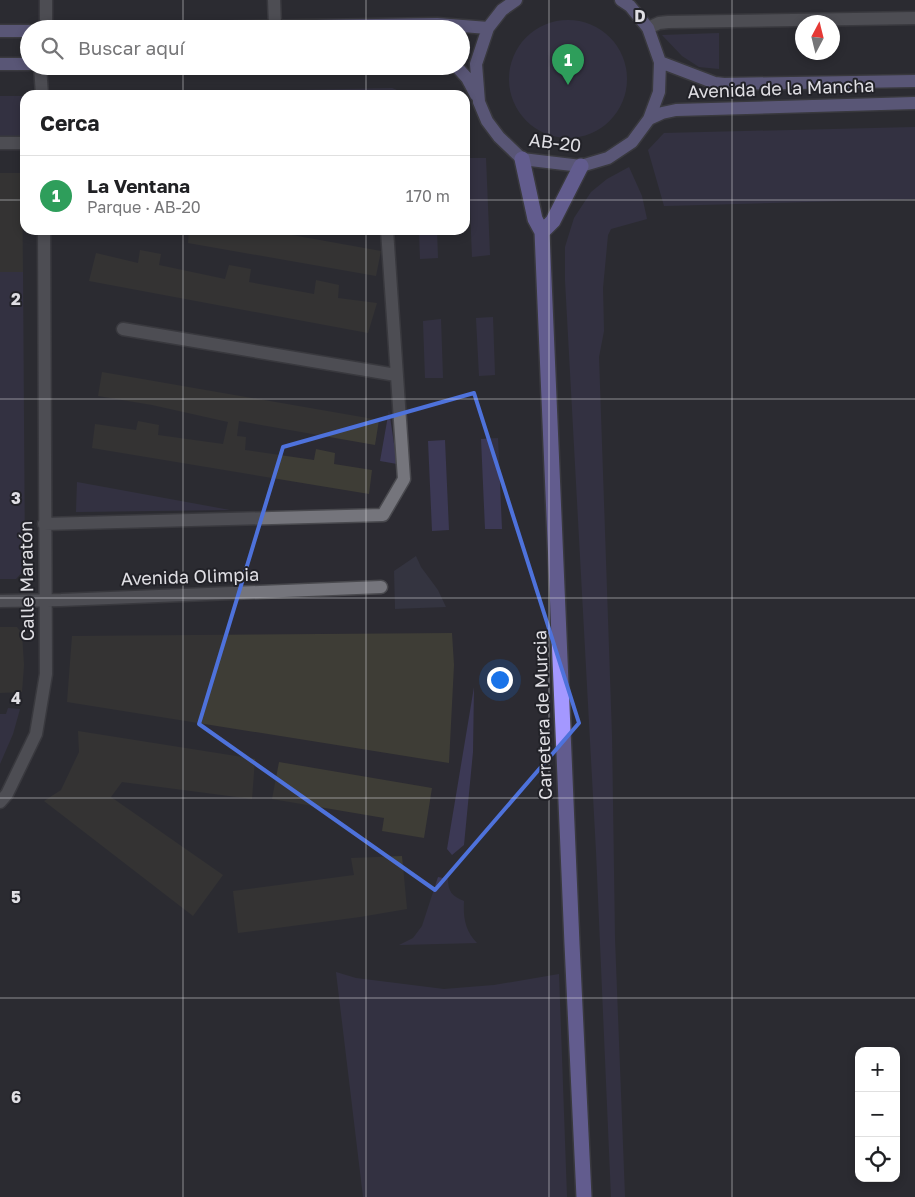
<!DOCTYPE html>
<html lang="es">
<head>
<meta charset="utf-8">
<style>
  :root { --surface:#fff; --page:#f2f2f2; --text:#202124; --muted:#757577; --line:#e0e0e0; --accent:#6e652d }
  body { margin:0; font-family:"Golos Text",sans-serif; background:var(--page); color:var(--text) }
  .controls { position:absolute; right:15px; bottom:15px; display:grid; overflow:hidden; border-radius:10px; box-shadow:0 2px 8px #0003 }
  .controls button { width:45px; height:45px; display:grid; place-items:center; padding:0; border:0; border-bottom:1px solid var(--line); background:var(--surface); color:var(--text); font:25px sans-serif }
  .compass { position:absolute; left:795px; top:15px; width:45px; height:45px; border-radius:50%; background:var(--surface); box-shadow:0 2px 8px #0003; rotate:7deg }
  .you { position:absolute; left:499px; top:679px; width:18px; height:18px; margin:-12px; border:4px solid #fff; border-radius:50%; background:#1a73e8; box-shadow:0 0 0 8px #1a73e833 }
  .badge { display:grid; place-items:center; width:32px; height:32px; border-radius:50%; background:var(--accent); color:#fff; font-size:16px; font-weight:700 }
  .pin { position:absolute; translate:-50% -41px; filter:drop-shadow(0 1px 2px #0008) }
  .pin::after { content:''; position:absolute; top:26px; width:18px; height:15px; background:inherit; clip-path:polygon(0 0,100% 0,50% 100%) }
  .list { margin:0; padding:0; list-style:none }
  h2 { display:flex; justify-content:space-between; align-items:center; height:65px; margin:0; padding:0 20px; font-size:21px }
  h2 small { font-size:16px; font-weight:400; color:var(--muted) }
  .list li { display:grid; grid-template-columns:32px 1fr auto; gap:15px; align-items:center; box-sizing:border-box; height:80px; padding:0 20px; border-top:1px solid var(--line) }
  .list b { display:block; font-size:19px; white-space:nowrap }
  .list p { margin:0; font-size:16px; white-space:nowrap; color:var(--muted) }
  .list em { font-size:16px; font-style:normal; color:var(--muted) }
  .icon { flex:none; width:28px; height:28px; fill:none; stroke:currentColor; stroke-width:2; stroke-linecap:round; stroke-linejoin:round }
  .map { position:relative; flex:none; width:915px; height:1197px; overflow:hidden }
  .search { position:absolute; background:var(--surface); box-shadow:0 2px 8px #0003; left:20px; top:20px; width:450px; height:55px; display:flex; align-items:center; gap:12px; box-sizing:border-box; padding:0 18px; border-radius:28px; color:var(--muted); font-size:19px }
  .panel { position:absolute; background:var(--surface); box-shadow:0 2px 8px #0003; left:20px; top:90px; width:450px; height:145px; border-radius:15px }
  .map>svg:first-child { display:block }
  .built { fill:#343440 }
  .green { fill:#3c3955 }
  .building { fill:#3e3d36 }
  .lines { fill:none; stroke-linecap:round; stroke-linejoin:round }
  .minor-casing { stroke:#49494e; stroke-width:15 }
  .major-casing { stroke:#49494e; stroke-width:15 }
  .highway-casing { stroke:#49494e; stroke-width:18 }
  .minor { stroke:#75757c; stroke-width:12 }
  .major { stroke:#918acb; stroke-width:12 }
  .highway { stroke:#a498ff; stroke-width:15 }
  .marked { fill:none; stroke:#4e72db; stroke-width:4; stroke-linejoin:round }
  .grid { fill:none; stroke:#e0dfe4; stroke-width:1; stroke-opacity:0.55 }
  .labels { text-anchor:middle; stroke-width:4; stroke-linejoin:round; paint-order:stroke }
  .street-label { font-size:18px; fill:#e0dfe4; stroke:#222228 }
  .grid-label { font-size:16px; text-anchor:middle; font-weight:bold; fill:#e0dfe4; stroke:#222228; stroke-width:4; stroke-linejoin:round; paint-order:stroke }
</style>
</head>
<body>
<div class="map">
<svg width="915" height="1197" viewBox="0 0 915 1197">
  <rect width="100%" height="100%" fill="#2c2b32"/>
  <path class="built" d="M416 556 421 567 438 590 446 607 395 609 394 571Z"/>
  <path class="green" d="M509 79a59 59 0 1 1 118 0a59 59 0 1 1-118 0Z
    M719 33V69L699 67 682 56 662 35Z
    M392 88 402 92 403 95H72Z
    M0 96H25V133L21 137 0 139Z
    M915 127V199L664 206 648 150 664 133Z
    M468 158H486L490 255 472 257Z
    M629 167 642 196 647 219 611 229 608 235 603 288 604 331 599 357 612 736 615 939 625 1197H611L596 851 565 280V247L574 218 591 192 607 179Z
    M419 230H437L438 258 420 259Z
    M23 272 25 569 16 579H0V272Z
    M493 317 495 375 479 376 476 318Z
    M441 319 443 378H425L423 321Z
    M389 410 397 464 380 461Z
    M498 438 502 529H485L481 439Z
    M445 440 449 530 432 531 428 441Z
    M77 482 230 510 76 512Z
    M474 687 473 752 464 845 452 855 447 849Z
    M8 708 20 709 13 734 0 764V714H6Z
    M438 877 448 879C448 892 452 896 464 901 463 917 465 931 477 943L399 945 413 938 422 926Z
    M336 972 356 978 444 989 494 985 559 974 567 1197H363Z"/>
  <path class="building" d="M0 173H22L23 272H0Z
    M189 230H264L381 251 376 276 188 243Z
    M140 250 161 254 159 265 225 279 229 265 251 269 249 282 314 294 316 280 339 285 338 298 377 303 368 333 89 281 96 253 138 263Z
    M102 372 379 420 375 445 239 421 237 436 246 437 245 450 314 460 316 449 335 453 334 464 372 470 369 494 92 448 95 424 136 430 138 421 159 425 158 435 223 444 228 422 152 405 98 396Z
    M0 627H17L22 634 24 665 22 692 0 693Z
    M452 633 454 665 449 763 67 702 72 636Z
    M78 731 255 759 252 799 122 782 111 797 223 875 193 916 44 801 61 790 79 752Z
    M279 762 432 788 424 838 382 831 384 818 272 799Z
    M402 856 407 909 360 917 238 933 233 891 354 875 351 858Z"/>
  <g class="lines">
    <g class="minor-casing">
      <path id="minor" d="M46 0V29
        M274 0 275 26
        M648 28 659 23 668 22 915 18
        M40 66 42 95
        M0 143H25
        M123 329 396 375
        M44 524 383 515 404 479 387 230
        M0 601 61 600 381 587
        M0 802 7 794 36 734 46 674 44 230"/>
    </g>
    <g class="major-casing">
      <path id="major" d="M516 0 502 10 488 28 476 64 479 102 487 121 499 137 522 159 581 166 608 158 632 142 649 119 659 92 660 62 648 28 630 6 621 0
        M138 29 437 24 488 28
        M0 31H29
        M660 62 715 83 724 84 915 81
        M0 64H29
        M456 66 467 78 476 95
        M649 119 662 113 676 110 915 103"/>
    </g>
    <g class="highway-casing">
      <path id="highway" d="M522 159 535 219 542 232
        M542 232 572 944 584 1197
        M542 232 553 221 581 166"/>
    </g>
    <use href="#minor" class="minor"/>
    <use href="#major" class="major"/>
    <use href="#highway" class="highway"/>
  </g>
  <path d="M0 0H915V1197H0ZM474 393 579 723 435 890 199 724 283 447Z" fill="#2c2b32" fill-opacity=".55" fill-rule="evenodd"/>
  <path class="marked" d="M474 393 579 723 435 890 199 724 283 447Z"/>
  <path class="grid" d="M183 0V29M366 0V29M549 0V1197M732 0V1197M183 66V95M366 66V95M0 200H25M465 200H915M183 230V1197M366 230V1197M0 399H915M0 598H915M0 798H915M0 998H915"/>
  <g class="labels">
    <g class="street-label">
      <text transform="translate(781 89) rotate(-2)" y="6">Avenida de la Mancha</text>
      <text transform="translate(555 143) rotate(7)" y="6">AB-20</text>
      <text transform="translate(190 577) rotate(-2)" y="6">Avenida Olimpia</text>
      <text transform="translate(27 581) rotate(-91)" y="6">Calle Maratón</text>
      <text transform="translate(543 715) rotate(-92)" y="6">Carretera de Murcia</text>
    </g>
  </g>
  <g class="grid-label">
    <text x="640" y="22">D</text>
    <text x="16" y="305">2</text>
    <text x="16" y="504">3</text>
    <text x="16" y="704">4</text>
    <text x="16" y="903">5</text>
    <text x="16" y="1103">6</text>
  </g>
</svg>
<div class="controls">
<button>+</button>
<button>−</button>
<button><svg class="icon" aria-label="locate" viewBox="0 0 24 24"><circle cx="12" cy="12" r="6"/><path d="M12 2v4M12 18v4M2 12h4M18 12h4"/></svg></button>
</div>
<svg class="compass" viewBox="-18 -18 36 36"><path d="M0-13l5 13h-10z" fill="#e53935"/><path d="M0 13l5-13h-10z" fill="#757577"/></svg>
<div class="you"></div>
<div class="pin badge" style="left:568px;top:85px;background:#2e9e5b">1</div>
<div class="search"><svg class="icon" aria-label="search" viewBox="0 0 24 24"><circle cx="10" cy="10" r="6"/><path d="M15 15l6 6"/></svg>Buscar aquí</div>
<section class="panel">
<h2>Cerca<small></small></h2>
<ul class="list">
<li><span class="badge" style="background:#2e9e5b">1</span><div><b>La Ventana</b><p>Parque · AB-20</p></div><em>170 m</em></li>
</ul>
</section>
</div>
</body>
</html>
